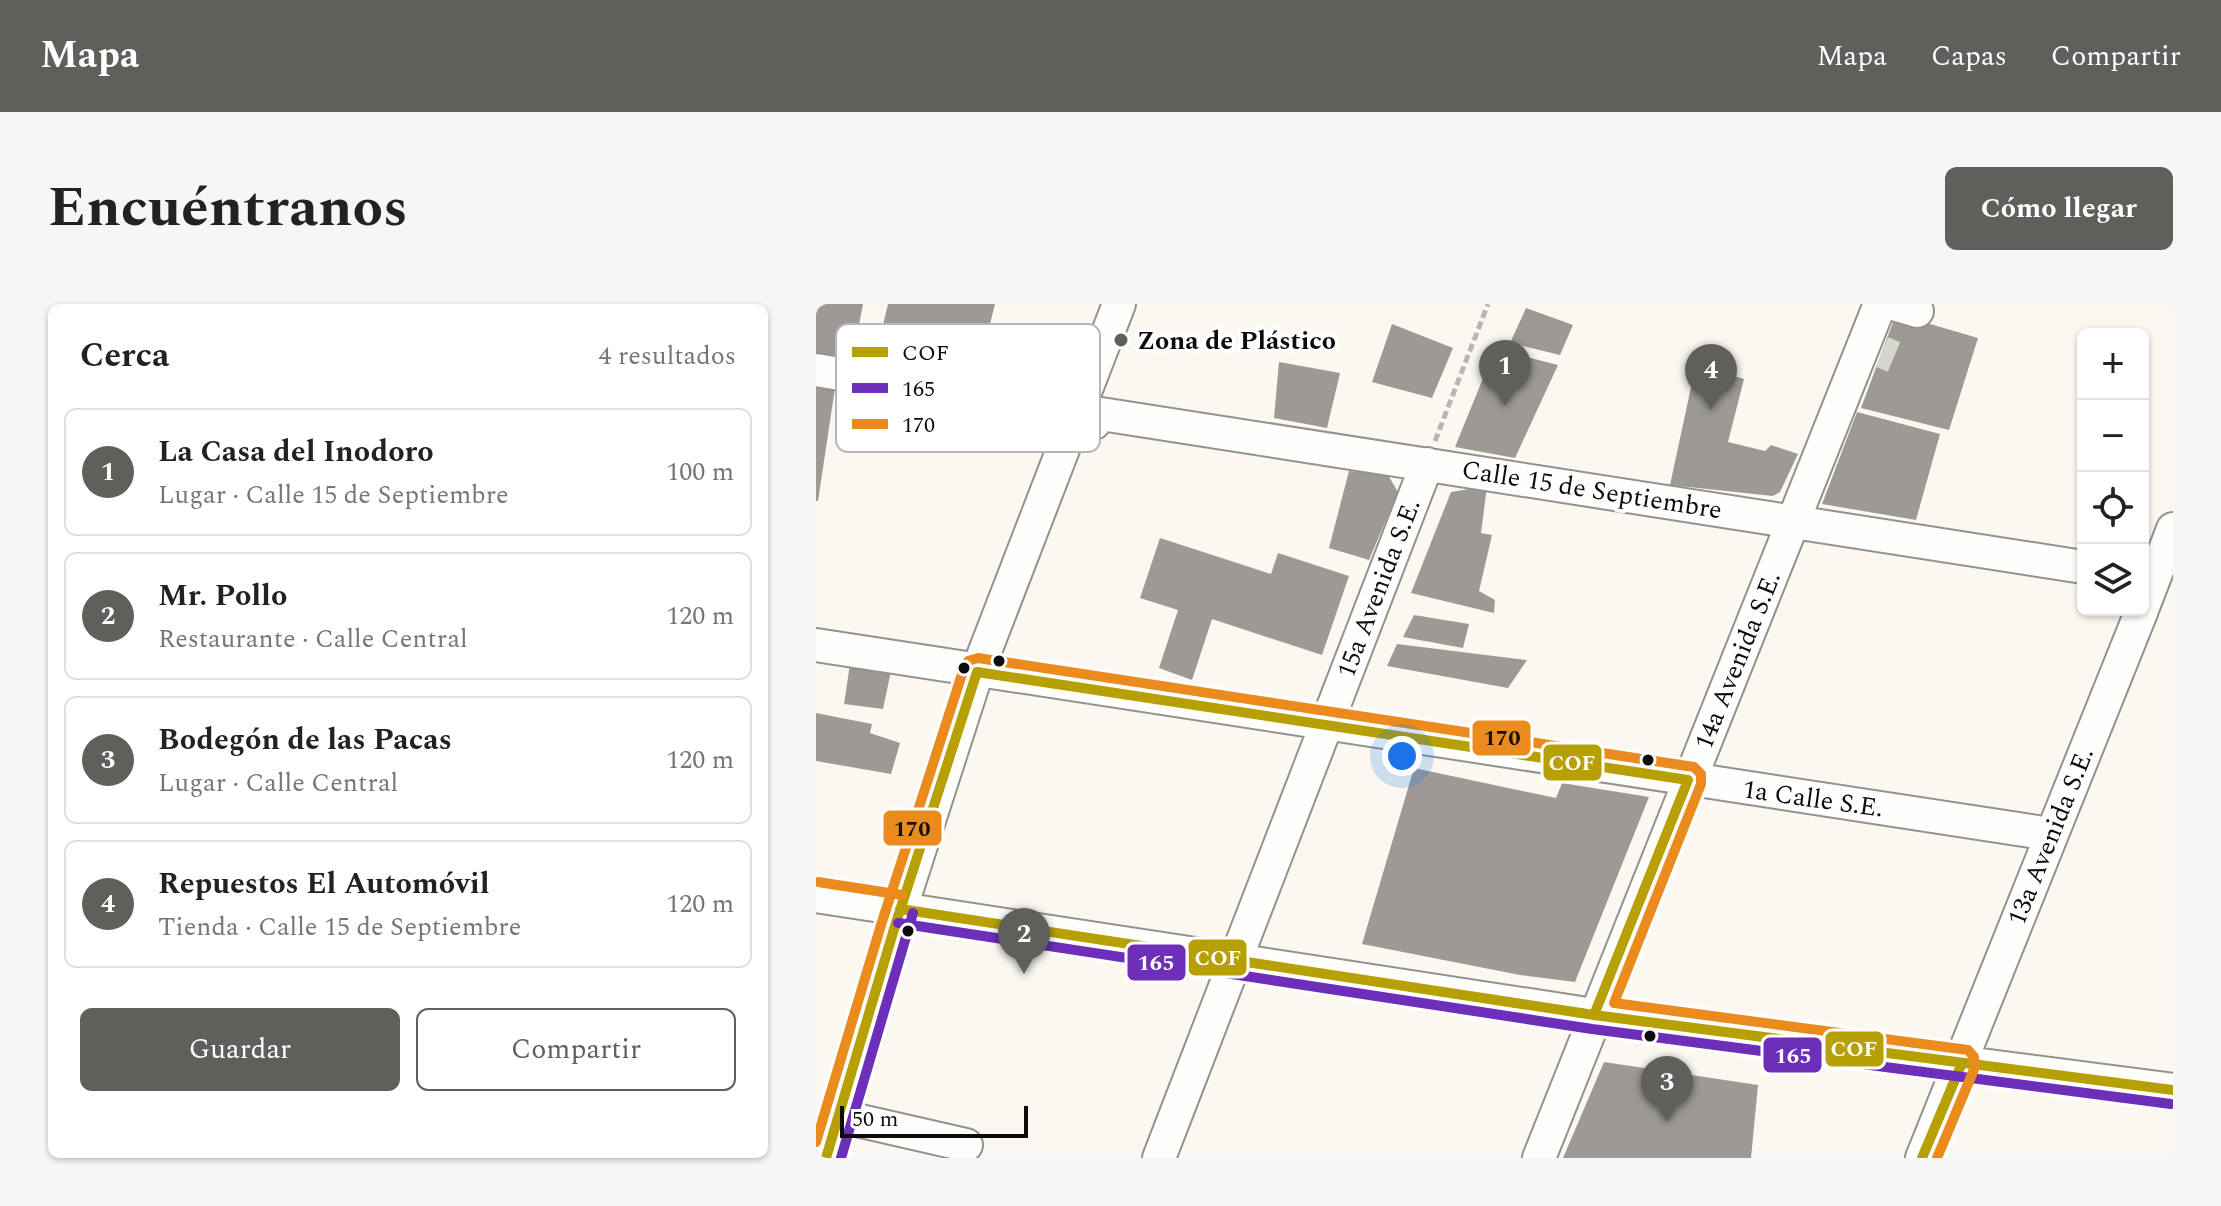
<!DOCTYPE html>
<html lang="es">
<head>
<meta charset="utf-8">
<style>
  :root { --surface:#fff; --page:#f6f6f6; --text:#222; --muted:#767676; --line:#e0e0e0; --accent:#5f5f5c }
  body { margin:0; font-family:Spectral,serif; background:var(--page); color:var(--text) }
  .controls { position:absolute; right:24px; top:24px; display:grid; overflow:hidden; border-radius:12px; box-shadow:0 2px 6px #0004 }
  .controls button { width:72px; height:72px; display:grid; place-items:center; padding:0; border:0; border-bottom:2px solid var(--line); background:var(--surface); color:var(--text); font:40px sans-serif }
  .scale { position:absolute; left:24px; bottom:20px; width:188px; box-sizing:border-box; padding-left:8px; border:4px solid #0c0c0c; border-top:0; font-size:22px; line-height:28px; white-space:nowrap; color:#0c0c0c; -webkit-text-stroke:6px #fff; paint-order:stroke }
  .you { position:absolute; left:586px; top:452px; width:28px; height:28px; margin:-20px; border:6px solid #fff; border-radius:50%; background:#1a73e8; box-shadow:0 0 0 12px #1a73e833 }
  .badge { display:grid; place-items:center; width:52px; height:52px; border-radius:50%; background:var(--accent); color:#fff; font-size:26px; font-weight:700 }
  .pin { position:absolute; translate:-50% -66px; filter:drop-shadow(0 2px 4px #0008) }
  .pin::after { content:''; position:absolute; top:42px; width:28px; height:24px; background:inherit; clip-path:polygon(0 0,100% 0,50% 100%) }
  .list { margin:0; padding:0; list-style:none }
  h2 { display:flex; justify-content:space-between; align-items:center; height:104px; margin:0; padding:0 32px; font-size:34px }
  h2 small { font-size:26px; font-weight:400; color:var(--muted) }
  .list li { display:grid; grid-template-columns:52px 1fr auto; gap:24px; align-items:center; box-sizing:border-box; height:128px; margin:0 16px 16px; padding:0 16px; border:2px solid var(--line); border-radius:12px }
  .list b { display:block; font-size:30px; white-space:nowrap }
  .list p { margin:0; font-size:26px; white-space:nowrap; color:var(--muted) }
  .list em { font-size:26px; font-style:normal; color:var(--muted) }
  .actions { display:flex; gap:16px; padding:24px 32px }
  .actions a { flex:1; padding:18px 0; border:2px solid var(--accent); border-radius:12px; text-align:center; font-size:28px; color:var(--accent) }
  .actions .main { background:var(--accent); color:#fff }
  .icon { flex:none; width:44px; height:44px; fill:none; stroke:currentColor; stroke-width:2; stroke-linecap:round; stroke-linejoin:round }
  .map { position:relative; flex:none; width:1357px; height:854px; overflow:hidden; border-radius:12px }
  header { display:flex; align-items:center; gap:48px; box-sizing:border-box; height:112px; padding:0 40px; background:var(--accent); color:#fff }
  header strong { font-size:38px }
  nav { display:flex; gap:44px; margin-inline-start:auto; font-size:28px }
  .intro { display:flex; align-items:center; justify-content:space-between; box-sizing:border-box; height:192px; padding:0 48px }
  h1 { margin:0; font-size:56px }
  .button { padding:20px 36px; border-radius:12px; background:var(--accent); color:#fff; font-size:28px; font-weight:700 }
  main { display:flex; gap:48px; padding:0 48px }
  aside { flex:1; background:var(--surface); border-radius:12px; box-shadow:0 2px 6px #0004 }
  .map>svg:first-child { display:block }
  .building { fill:#9d9a96 }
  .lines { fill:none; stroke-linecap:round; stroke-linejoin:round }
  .minor-tunnel { stroke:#d6d5ce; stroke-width:32; stroke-dasharray:32 16; stroke-linecap:butt }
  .minor-casing { stroke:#93928f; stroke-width:36 }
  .path { stroke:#b7b7b5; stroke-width:5; stroke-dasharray:8 4; stroke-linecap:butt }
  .minor { stroke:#fefefd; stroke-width:32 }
  .bus-1-casing { stroke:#fff; stroke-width:16 }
  .bus-2-casing { stroke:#fff; stroke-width:16 }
  .bus-3-casing { stroke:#fff; stroke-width:16 }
  .bus-1 { stroke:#b6a004; stroke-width:10 }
  .bus-2 { stroke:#6d2fba; stroke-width:10 }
  .bus-3 { stroke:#eb8b1e; stroke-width:10 }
  .poi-dot { fill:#5f5f5c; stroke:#fff; stroke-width:3 }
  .bus-dot { fill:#0c0c0c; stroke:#fff; stroke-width:3 }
  .labels { text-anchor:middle; stroke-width:8; stroke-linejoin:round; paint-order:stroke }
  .poi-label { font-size:26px; font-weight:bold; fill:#0c0c0c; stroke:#fff; text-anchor:start }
  .street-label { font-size:26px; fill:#0c0c0c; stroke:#fff }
  .key { fill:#fff; stroke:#b6b6b6; stroke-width:2 }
  .key-label { font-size:22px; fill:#0c0c0c }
  .line-badge { stroke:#fff; stroke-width:3 }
  .badge-label { font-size:22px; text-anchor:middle; font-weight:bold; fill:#fff }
  .pale-badge-label { font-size:22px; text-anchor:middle; font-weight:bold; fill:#111 }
</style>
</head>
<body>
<header>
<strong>Mapa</strong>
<nav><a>Mapa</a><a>Capas</a><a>Compartir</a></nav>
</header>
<div class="intro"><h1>Encuéntranos</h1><a class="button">Cómo llegar</a></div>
<main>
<aside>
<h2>Cerca<small>4 resultados</small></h2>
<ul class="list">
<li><span class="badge">1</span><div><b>La Casa del Inodoro</b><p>Lugar · Calle 15 de Septiembre</p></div><em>100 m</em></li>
<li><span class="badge">2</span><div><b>Mr. Pollo</b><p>Restaurante · Calle Central</p></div><em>120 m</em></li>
<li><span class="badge">3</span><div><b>Bodegón de las Pacas</b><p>Lugar · Calle Central</p></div><em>120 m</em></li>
<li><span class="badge">4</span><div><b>Repuestos El Automóvil</b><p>Tienda · Calle 15 de Septiembre</p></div><em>120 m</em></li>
</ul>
<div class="actions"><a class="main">Guardar</a><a>Compartir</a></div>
</aside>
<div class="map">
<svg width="1357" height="854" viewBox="0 0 1357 854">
  <rect width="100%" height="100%" fill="#faf8f0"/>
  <path class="building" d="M0 0H47L37 53 0 49Z
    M72 0H179L168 44 128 37 124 51 62 41Z
    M710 4 757 21 744 51 694 39Z
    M1080 10 1162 34 1133 126 1045 104Z
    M576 20 637 44 616 94 556 78Z
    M679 45 742 61 699 154 639 143Z
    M463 58 524 69 511 124 458 114Z
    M880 60 928 75 912 138 949 147 955 141 982 150 964 188 957 192 854 181Z
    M0 81 19 84 2 197H0Z
    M1041 108 1124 130 1100 216 1006 200Z
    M533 167 572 171 582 188 553 256 513 244Z
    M671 182 665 229 676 231 663 287 679 296 678 309 595 289 635 188Z
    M344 234 455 270 462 249 533 272 506 351 396 315 376 376 343 364 362 306 324 294Z
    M598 311 653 320 647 344 587 333Z
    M581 340 711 356 692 384 571 362Z
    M34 360 75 367 67 405 28 400Z
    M0 409 56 420 54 429 84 439 75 470 0 457Z
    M598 464 740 494 746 479 833 493 759 678 704 671 546 640Z
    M788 758 942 781 935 854H747Z"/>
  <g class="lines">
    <path class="minor-tunnel" d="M1066 48 1078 53"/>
    <g class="minor-casing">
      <path id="minor" d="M1077 0 1101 7
        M0 66 232 104 268 120 278 119 285 110 1267 263
        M1327 303 1357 225
        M0 341 1234 530
        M0 592 778 711 1357 786
        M23 812 150 841
        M10 854 78 625 161 368 303 0
        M343 854 611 160
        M723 854 1064 0
        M1106 854 1326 306"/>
    </g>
    <path class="path" d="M619 137 672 0"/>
    <use href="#minor" class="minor"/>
    <g class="bus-1-casing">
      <path id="bus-1" d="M84 605 778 711 1357 786
        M10 854 78 625 161 368 872 476 778 711
        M1106 854 1146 759"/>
    </g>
    <g class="bus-2-casing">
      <path id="bus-2" d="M82 619 776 725 1355 800
        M25 854 97 609"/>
    </g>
    <g class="bus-3-casing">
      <path id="bus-3" d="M2 578 86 591
        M0 838 65 621 148 364 152 357 162 354 878 463 885 470V480L798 699 1152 746 1158 753 1159 763 1121 854"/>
    </g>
    <use href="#bus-1" class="bus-1"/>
    <use href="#bus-2" class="bus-2"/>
    <use href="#bus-3" class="bus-3"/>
  </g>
  <circle class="poi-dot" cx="305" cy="36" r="8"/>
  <g class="bus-dot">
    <circle cx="183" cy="357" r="7"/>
    <circle cx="148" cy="364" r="7"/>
    <circle cx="832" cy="456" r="7"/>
    <circle cx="92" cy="627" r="7"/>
    <circle cx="834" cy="732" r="7"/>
  </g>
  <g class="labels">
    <g class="poi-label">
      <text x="321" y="45">Zona de Plástico</text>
    </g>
    <g class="street-label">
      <text transform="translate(776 185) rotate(9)" y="9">Calle 15 de Septiembre</text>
      <text transform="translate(562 284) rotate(-69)" y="9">15a Avenida S.E.</text>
      <text transform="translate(921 356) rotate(-68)" y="9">14a Avenida S.E.</text>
      <text transform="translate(997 494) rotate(8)" y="9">1a Calle S.E.</text>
      <text transform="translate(1234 532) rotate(-68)" y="9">13a Avenida S.E.</text>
    </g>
  </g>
  <rect x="20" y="20" width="264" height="128" rx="12" class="key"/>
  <rect x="36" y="43" width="36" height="10" fill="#b6a004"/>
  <rect x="36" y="79" width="36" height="10" fill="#6d2fba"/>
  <rect x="36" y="115" width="36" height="10" fill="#eb8b1e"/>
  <g class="key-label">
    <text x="86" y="56">COF</text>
    <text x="86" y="92">165</text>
    <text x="86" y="128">170</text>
  </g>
  <g class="line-badge">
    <rect x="655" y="415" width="61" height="38" rx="8" fill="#eb8b1e"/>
    <rect x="726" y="439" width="61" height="39" rx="8" fill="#b6a004"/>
    <rect x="66" y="505" width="61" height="38" rx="8" fill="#eb8b1e"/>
    <rect x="371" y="634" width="61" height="39" rx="8" fill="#b6a004"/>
    <rect x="310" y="639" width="61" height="39" rx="8" fill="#6d2fba"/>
    <rect x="1008" y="726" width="61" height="38" rx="8" fill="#b6a004"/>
    <rect x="946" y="732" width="61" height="38" rx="8" fill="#6d2fba"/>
  </g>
  <g class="badge-label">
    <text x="756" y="466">COF</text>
    <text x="402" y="661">COF</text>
    <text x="340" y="666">165</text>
    <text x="1038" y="752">COF</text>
    <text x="977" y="759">165</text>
  </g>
  <g class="pale-badge-label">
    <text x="686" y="441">170</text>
    <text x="96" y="532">170</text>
  </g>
</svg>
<div class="controls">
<button>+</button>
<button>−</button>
<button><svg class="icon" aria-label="locate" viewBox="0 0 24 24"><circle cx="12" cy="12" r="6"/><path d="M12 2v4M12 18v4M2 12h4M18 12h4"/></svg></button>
<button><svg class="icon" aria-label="layers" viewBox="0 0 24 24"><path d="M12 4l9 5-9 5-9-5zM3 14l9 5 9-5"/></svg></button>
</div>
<div class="scale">50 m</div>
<div class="you"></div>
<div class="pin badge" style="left:689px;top:102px">1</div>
<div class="pin badge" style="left:208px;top:670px">2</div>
<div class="pin badge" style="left:851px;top:818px">3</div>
<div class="pin badge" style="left:895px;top:106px">4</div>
</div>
</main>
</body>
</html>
